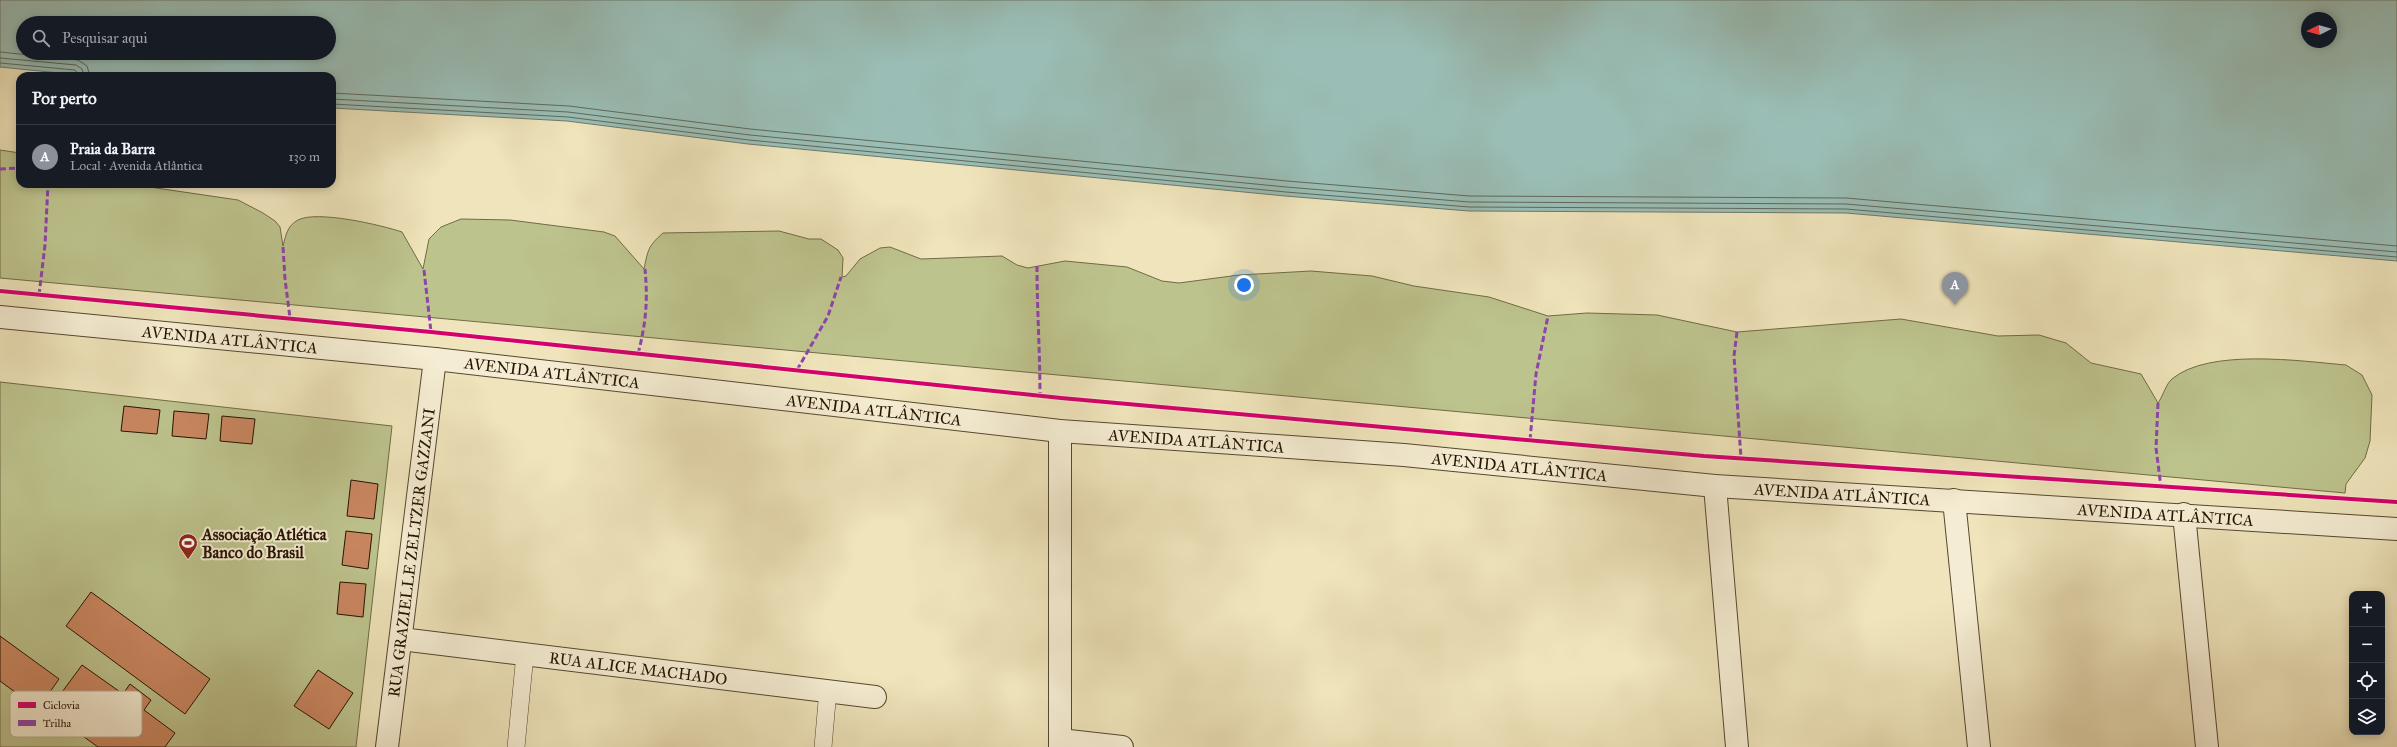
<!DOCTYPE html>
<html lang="pt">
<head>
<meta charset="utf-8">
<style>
  :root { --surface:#171b24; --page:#242831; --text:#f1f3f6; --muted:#9ea1a6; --line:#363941; --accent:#8c9099 }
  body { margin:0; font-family:"IM FELL Great Primer",serif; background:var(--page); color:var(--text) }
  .controls { position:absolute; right:12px; bottom:12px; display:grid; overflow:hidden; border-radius:8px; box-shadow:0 2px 10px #0003 }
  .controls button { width:36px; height:36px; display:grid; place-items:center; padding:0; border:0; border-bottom:1px solid var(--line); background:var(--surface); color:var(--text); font:20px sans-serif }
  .compass { position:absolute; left:2301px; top:12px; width:36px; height:36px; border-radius:50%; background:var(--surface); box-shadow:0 2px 10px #0003; rotate:264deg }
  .you { position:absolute; left:1244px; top:285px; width:14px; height:14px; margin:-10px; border:3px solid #fff; border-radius:50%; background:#1a73e8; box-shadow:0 0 0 6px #1a73e833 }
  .badge { display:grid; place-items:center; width:26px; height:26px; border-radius:50%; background:var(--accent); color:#fff; font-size:13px; font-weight:700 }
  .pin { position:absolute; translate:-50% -33px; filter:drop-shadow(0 1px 2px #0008) }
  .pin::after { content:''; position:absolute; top:21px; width:14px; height:12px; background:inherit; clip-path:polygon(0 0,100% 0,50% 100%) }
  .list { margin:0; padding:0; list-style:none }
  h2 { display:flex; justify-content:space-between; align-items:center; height:52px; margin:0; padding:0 16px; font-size:17px }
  h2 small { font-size:13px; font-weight:400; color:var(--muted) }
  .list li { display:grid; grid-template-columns:26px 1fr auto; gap:12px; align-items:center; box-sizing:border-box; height:64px; padding:0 16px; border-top:1px solid var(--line) }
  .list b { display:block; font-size:15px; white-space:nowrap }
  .list p { margin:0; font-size:13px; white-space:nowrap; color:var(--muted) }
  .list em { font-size:13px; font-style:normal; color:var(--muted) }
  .icon { flex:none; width:22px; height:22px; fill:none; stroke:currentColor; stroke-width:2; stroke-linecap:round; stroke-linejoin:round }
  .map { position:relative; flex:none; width:2397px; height:747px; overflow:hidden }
  .search { position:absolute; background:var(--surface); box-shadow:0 2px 10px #0003; left:16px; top:16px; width:320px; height:44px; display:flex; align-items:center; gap:10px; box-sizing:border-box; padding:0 14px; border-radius:22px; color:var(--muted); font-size:15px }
  .panel { position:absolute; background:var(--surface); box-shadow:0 2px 10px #0003; left:16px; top:72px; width:320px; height:116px; border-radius:12px }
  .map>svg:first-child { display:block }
  .green { fill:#bdc38d; stroke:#706b46 }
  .water { fill:#9abeb6; stroke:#6b7a6d; fill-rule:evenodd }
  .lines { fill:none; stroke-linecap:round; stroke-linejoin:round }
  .shore { stroke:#5f685b; stroke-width:1 }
  .building { fill:#ca8761; stroke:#241300 }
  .service-casing { stroke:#57472f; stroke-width:18 }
  .minor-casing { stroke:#57472f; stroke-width:24 }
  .tertiary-casing { stroke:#57472f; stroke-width:24 }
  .service { stroke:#f5edd3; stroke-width:17 }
  .minor { stroke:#f5edd3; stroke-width:22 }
  .tertiary { stroke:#f5edd3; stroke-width:22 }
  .quiet { stroke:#8e44ad; stroke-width:3; stroke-dasharray:6 3; stroke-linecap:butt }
  .cycleway-casing { stroke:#f5edd3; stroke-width:6 }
  .cycleway { stroke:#d6006c; stroke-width:4 }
  .labels { text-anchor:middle; stroke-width:4; stroke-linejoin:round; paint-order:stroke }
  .street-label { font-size:16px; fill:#241300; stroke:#f5edd3 }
  .poi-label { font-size:16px; font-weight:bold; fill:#241300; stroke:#f5edd3; text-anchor:start }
  .key { fill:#f5edd3; stroke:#b6ac94; stroke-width:1 }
  .key-label { font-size:11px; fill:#241300 }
</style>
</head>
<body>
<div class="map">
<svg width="2397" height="747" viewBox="0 0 2397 747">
  <rect width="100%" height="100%" fill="#efe4bb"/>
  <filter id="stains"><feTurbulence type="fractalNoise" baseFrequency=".005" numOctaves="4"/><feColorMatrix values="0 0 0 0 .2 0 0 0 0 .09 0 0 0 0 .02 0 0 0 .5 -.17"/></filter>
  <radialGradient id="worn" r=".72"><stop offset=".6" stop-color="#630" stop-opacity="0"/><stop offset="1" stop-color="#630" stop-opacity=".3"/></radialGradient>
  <path class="green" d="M0 150 20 153V184H129L238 200 263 213 275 221 280 227 283 246C286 235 287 226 298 220 317 210 381 225 402 232L423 269 429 239 441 227 461 219 510 220 604 232 615 236 644 269C648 250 648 246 663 233L779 231 809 239H821L838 250 843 258 842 277 846 276 860 259 880 248 890 247 921 259 1002 256 1017 265 1028 268 1065 261 1127 267 1162 281 1179 283 1239 275 1311 271 1372 276 1414 286 1489 297 1548 316 1587 313 1657 315 1737 332 1901 319 1998 336 2039 335 2066 343 2091 363 2141 374 2158 403C2163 396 2166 384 2172 379 2209 348 2300 361 2346 365L2362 375 2372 395 2370 441 2365 458 2346 484 2345 493 0 278Z
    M0 382 392 426 356 747H0Z"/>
  <path class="water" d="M0 0H2397V261L1846 213 1469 211 1285 196 748 144 567 121 332 108V76H89L0 67ZM2307 18H2331V42H2307ZM23 23H329V53H23Z"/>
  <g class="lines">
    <path class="shore" d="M0 52 78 60 87 66 90 76
      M0 58 76 65 82 69 84 76
      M0 63 75 70 79 76
      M332 93 569 106 750 129 1287 181 1469 196 1846 198 2397 246
      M332 99 568 112 750 135 1286 187 1469 202 1846 204 2397 252
      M332 104 568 117 749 140 1286 192 1469 207 1846 209 2397 257"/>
  </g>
  <path class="building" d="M124 406 160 410 157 434 121 431Z
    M174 411 209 414 206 439 172 436Z
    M222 416 255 419 252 444 220 441Z
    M351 480 378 484 374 519 347 516Z
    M346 531 372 534 368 569 342 565Z
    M340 582 366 584 363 617 337 614Z
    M91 592 210 679 185 714 66 626Z
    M0 636 59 679 38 709 0 681Z
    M82 665 123 694 130 684 151 700 144 710 175 733 165 747H98L48 711Z
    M318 670 353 693 329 729 294 706Z"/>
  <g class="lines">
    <g class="service-casing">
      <path id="service" d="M516 747 525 654
        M823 747 828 690"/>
    </g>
    <g class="minor-casing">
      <g id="minor">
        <path d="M1715 486 1737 747"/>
        <path d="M1954 500 1979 747"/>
        <path d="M2184 514 2207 747"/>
        <path id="s1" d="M401 639 875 697"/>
        <path d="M1060 740 1122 747"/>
        <path d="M1060 747V431"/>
      </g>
    </g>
    <g class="tertiary-casing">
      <g id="tertiary">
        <path id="s2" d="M0 317 435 359 1060 431 1404 455 1715 486 2397 529"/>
        <path id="s3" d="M387 747 435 359"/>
      </g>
    </g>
    <use href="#service" class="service"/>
    <use href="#minor" class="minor"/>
    <use href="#tertiary" class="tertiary"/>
    <path class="quiet" d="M0 169 20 168
      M283 247 285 279 290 318
      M1037 266C1037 309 1040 352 1040 396
      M424 270 431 332
      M39 295 45 245 48 184
      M1737 332 1734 356 1741 458
      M638 354C646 323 648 301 645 269
      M797 370 828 316 841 277
      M2158 403 2156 448 2161 487
      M1530 440 1536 374 1548 316"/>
    <g class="cycleway-casing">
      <path id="cycleway" d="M0 291 431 332 1061 398 1704 456 2397 502"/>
    </g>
    <use href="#cycleway" class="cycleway"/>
  </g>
  <defs>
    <g id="stadium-pin" transform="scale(1)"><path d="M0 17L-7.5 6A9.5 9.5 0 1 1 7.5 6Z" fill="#8f2418" stroke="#f5edd3"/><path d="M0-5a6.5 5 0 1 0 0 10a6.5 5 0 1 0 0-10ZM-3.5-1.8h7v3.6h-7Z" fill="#fff"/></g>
  </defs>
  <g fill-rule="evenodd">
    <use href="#stadium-pin" x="188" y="543"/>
  </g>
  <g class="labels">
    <g class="street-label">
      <text dy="6" stroke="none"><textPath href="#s2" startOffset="231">AVENIDA ATLÂNTICA</textPath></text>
      <text dy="6" stroke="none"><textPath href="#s2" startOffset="555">AVENIDA ATLÂNTICA</textPath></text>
      <text dy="6" stroke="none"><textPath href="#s2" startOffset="879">AVENIDA ATLÂNTICA</textPath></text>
      <text dy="6" stroke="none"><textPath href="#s2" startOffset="1203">AVENIDA ATLÂNTICA</textPath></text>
      <text dy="6" stroke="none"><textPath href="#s2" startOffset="1527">AVENIDA ATLÂNTICA</textPath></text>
      <text dy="6" stroke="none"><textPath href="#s2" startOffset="1851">AVENIDA ATLÂNTICA</textPath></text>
      <text dy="6" stroke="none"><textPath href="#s2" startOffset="2175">AVENIDA ATLÂNTICA</textPath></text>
      <text dy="6" stroke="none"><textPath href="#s3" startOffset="196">RUA GRAZIELLE ZELTZER GAZZANI</textPath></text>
      <text dy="6" stroke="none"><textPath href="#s1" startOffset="239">RUA ALICE MACHADO</textPath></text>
    </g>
    <g class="poi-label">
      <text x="202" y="540">Associação Atlética<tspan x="202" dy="18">Banco do Brasil</tspan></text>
    </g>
  </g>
  <rect x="10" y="691" width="132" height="46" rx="6" class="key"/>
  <rect x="18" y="702" width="18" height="6" fill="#d6006c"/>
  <rect x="18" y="720" width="18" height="6" fill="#8e44ad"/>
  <g class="key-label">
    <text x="43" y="709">Ciclovia</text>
    <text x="43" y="727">Trilha</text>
  </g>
  <rect width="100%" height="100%" filter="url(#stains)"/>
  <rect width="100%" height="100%" fill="url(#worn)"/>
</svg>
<div class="controls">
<button>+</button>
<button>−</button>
<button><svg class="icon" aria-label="locate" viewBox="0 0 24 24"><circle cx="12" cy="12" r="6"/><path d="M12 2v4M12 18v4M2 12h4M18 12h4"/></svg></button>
<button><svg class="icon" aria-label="layers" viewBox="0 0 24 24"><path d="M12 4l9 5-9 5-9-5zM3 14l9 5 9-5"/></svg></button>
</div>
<svg class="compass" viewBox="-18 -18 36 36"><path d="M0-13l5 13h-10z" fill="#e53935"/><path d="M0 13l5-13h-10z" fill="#9ea1a6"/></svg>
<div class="you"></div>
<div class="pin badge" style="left:1955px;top:305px">A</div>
<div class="search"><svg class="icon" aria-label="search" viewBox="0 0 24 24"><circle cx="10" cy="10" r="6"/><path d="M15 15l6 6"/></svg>Pesquisar aqui</div>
<section class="panel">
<h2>Por perto<small></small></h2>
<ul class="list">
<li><span class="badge">A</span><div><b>Praia da Barra</b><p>Local · Avenida Atlântica</p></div><em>130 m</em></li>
</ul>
</section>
</div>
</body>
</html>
